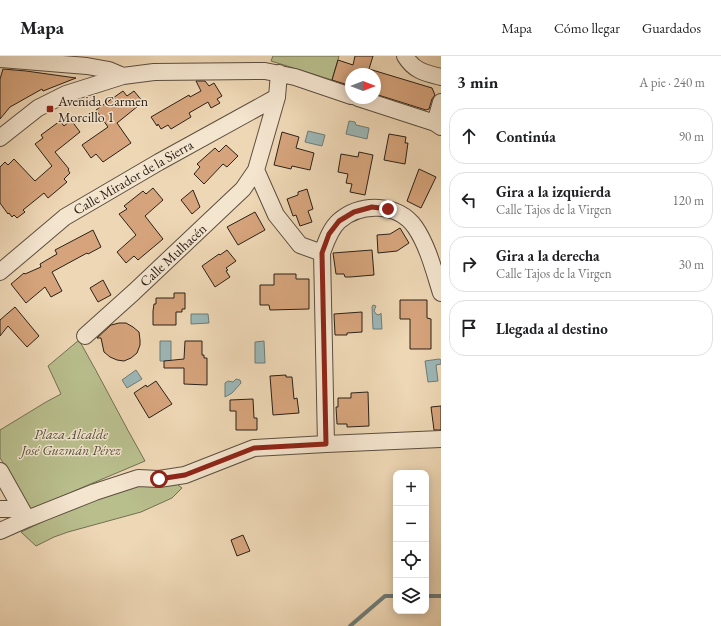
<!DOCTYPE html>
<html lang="es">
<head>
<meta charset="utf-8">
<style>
  :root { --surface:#fff; --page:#f2f2f2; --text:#202124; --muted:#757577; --line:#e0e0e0 }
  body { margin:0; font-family:"EB Garamond",serif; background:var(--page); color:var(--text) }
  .controls { position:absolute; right:12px; bottom:12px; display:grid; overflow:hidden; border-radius:8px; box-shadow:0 2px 10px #0003 }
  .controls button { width:36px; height:36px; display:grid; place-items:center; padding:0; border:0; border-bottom:1px solid var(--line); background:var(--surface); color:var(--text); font:20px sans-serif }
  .compass { position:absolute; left:345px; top:12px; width:36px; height:36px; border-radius:50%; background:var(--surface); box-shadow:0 2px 10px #0003; rotate:90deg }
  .stop { position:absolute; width:12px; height:12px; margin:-9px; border:3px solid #8f2418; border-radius:50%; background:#fff }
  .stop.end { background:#8f2418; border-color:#fff; box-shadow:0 1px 4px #0008 }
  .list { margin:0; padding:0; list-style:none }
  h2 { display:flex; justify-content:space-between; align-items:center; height:52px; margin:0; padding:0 16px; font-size:17px }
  h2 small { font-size:13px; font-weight:400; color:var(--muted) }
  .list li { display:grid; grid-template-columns:26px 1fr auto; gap:12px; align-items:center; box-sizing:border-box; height:56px; margin:0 8px 8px; padding:0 8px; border:1px solid var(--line); border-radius:16px }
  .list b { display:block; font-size:15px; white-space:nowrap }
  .list p { margin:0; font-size:13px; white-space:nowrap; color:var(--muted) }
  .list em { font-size:13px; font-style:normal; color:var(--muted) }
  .icon { flex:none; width:22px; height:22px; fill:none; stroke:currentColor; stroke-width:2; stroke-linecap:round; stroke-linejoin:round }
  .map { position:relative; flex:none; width:441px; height:570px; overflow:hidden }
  header { display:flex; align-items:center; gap:24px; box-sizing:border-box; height:56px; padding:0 20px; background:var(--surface); border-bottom:1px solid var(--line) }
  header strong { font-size:19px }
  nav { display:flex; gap:22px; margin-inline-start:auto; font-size:14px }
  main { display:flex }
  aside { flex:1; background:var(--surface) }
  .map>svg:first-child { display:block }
  .green { fill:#b9be8d; stroke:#727052 }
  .water { fill:#9cb7b7; stroke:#6f7b77 }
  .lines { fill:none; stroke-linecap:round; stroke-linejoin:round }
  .stream { stroke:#6f7b77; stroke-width:4 }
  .building { fill:#d6a47c; stroke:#2b2118 }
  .minor-casing { stroke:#5c4e3f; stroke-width:18 }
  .minor { stroke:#f4e5cf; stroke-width:16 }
  .route { stroke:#8f2418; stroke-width:5 }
  .poi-dot { fill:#8f2418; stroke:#f4e5cf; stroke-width:1.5 }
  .labels { text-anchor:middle; stroke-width:3; stroke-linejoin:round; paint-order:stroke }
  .poi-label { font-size:14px; fill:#2b2118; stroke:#f4e5cf; text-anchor:start }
  .street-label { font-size:14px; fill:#2b2118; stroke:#f4e5cf }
  .park-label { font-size:14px; font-style:italic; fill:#56503b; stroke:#f4e5cf }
</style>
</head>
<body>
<header>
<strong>Mapa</strong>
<nav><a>Mapa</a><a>Cómo llegar</a><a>Guardados</a></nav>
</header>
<main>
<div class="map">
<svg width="441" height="570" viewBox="0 0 441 570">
  <rect width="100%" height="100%" fill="#eed7b5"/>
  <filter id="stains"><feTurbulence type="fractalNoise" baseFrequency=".005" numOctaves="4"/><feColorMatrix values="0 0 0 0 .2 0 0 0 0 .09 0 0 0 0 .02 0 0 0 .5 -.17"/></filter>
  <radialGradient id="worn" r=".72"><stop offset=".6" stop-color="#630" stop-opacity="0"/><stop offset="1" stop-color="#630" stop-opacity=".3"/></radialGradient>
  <path class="green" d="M273 0H339L332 24 271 5Z
    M79 284C102 324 122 365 145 405L29 454 10 417 0 402V374L46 346 61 338 48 310Z
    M172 424 182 432 172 442 141 456 68 476 54 481 36 490 21 476 76 450 143 427Z"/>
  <path class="water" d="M349 65 355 66 356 69 369 72 367 83 346 78Z
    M308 75 325 79 322 90 305 86Z
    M373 249 376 250 374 255 376 258 379 259 381 257 382 273H373L372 251Z
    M191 258H208L209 267 191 268Z
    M160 285H171V305H160Z
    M264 285 265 307H255V286Z
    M439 303 441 304V308L436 309 438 325 428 326 425 305Z
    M136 314 142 323 127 332 122 324Z
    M236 323 240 324 241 327 232 337 225 341V327L228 325 233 326Z"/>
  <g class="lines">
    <path class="stream" d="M426 540H441
      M350 570 385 540H396"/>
  </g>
  <path class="building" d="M355 0H373L369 13 432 32 435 39 432 43 429 53 426 54 375 38V18H351V30L332 24 338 4 353 9Z
    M3 13 26 15 76 22 43 35 42 33 10 51 0 63V23Z
    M196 25H205L209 30 214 27 222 40 217 43 220 47 211 52 208 46 189 57 191 61 171 73 168 69 161 73 158 68 157 70 151 61 189 39 190 41 201 35Z
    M123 35 127 40 134 35 143 46 117 67 131 87 103 106 96 98 91 102 82 89 108 71 96 54Z
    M71 64 80 76 55 96 69 113 68 114 70 117 64 123 67 126 48 142 44 137 23 154 25 156 17 162 14 159 12 161 9 157 8 158 0 147V111L5 106 8 109 14 103 35 125 52 110 35 88 43 82 41 79 60 65 64 70Z
    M282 76 299 81 296 92 314 97 310 114 292 110 291 113 274 109Z
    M389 78 406 81 405 87H408L405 108 384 104Z
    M226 89 238 100 227 111 223 108 204 128 194 118 200 111 197 108 215 92 219 96Z
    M359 96 373 99 365 139 350 136 352 128 346 127 348 118 338 116 341 98 358 101Z
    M419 113 436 121 421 152 407 145Z
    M153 132 163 144 145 160 163 183 138 204 134 200 126 207 117 196 136 179 119 158 127 153 124 150 143 135 146 138Z
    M307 133 313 153 308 155 312 166 300 170 296 159 293 160 287 143 298 139V136Z
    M193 134 200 151 192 158 181 144Z
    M255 156 265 174 238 189 227 171Z
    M400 172 409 187 397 195 378 197 377 179 390 178Z
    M93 174 101 191 88 198 87 197 52 216 62 235 51 241 45 231 26 247 11 228 24 217 25 218 41 211 40 208 57 198 55 194Z
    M227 194 236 205 226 212 228 214 226 215 230 221 215 231 202 210 219 198 220 199Z
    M372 194 374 219 350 221H345L344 218H336L333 197Z
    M274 218H296V223H309V253L270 254 269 249H260V229H274Z
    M103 224 111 239 98 246 90 232Z
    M174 237H185V253H182V256H176V269H153V255L154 248H156V242H174Z
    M400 244H427V262L431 263V293H410V263H400Z
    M15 251 39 280 27 291 8 270 0 280V264Z
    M362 256V276L347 277V279H335L334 258Z
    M119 267H126L133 271 139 276 140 284V289L137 297 131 302 124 305 117 304 110 301 104 296 101 282H97L111 269Z
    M185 285H202V299H204V302H207V329L184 328V312H164V305L184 303Z
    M286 319V321H292L294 343 297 342 299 357 273 359 270 320Z
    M156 325 172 348 149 362 134 337 146 329 147 331Z
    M368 336 369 370 347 371V368H337L336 351H338V342H351V337Z
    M253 343 254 362H257V374H236V355H230V344Z
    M441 350V374H434L431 351Z
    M243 479 250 495 237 500 231 484Z"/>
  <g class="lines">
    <g class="minor-casing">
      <path id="minor" d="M405 0C414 15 425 17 441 21
        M0 3 87 10 109 14 123 20
        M279 17 277 41 256 114 276 159 300 189 322 197
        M358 42 435 67 441 71
        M435 67 441 46
        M0 82 38 52 66 38 123 20 154 16 265 15 295 21 351 40
        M0 216 65 161 159 106 277 41
        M85 280 134 236 243 133 256 114
        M326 388 322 197C326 186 330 173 339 165 361 146 398 147 415 171 428 190 434 215 441 237
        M0 415 27 463
        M0 453H21
        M0 475 27 463 95 436 138 422 159 423 185 419 254 392 326 388 441 383"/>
    </g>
    <use href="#minor" class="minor"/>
  </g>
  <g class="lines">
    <path class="route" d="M159 423 185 419 254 392 326 388 322 197 329 178 339 165 354 156 372 151 388 153"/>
  </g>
  <rect class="poi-dot" x="46" y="49" width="8" height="8" rx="2"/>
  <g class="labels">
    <g class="poi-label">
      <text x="58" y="50">Avenida Carmen<tspan x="58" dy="16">Morcillo 1</tspan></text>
    </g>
    <g class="street-label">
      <text transform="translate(133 121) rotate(-30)" y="5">Calle Mirador de la Sierra</text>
      <text transform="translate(173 199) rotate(-43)" y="5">Calle Mulhacén</text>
    </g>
    <g class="park-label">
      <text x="71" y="383">Plaza Alcalde<tspan x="71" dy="16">José Guzmán Pérez</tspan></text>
    </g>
  </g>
  <rect width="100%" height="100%" filter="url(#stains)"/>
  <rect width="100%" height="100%" fill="url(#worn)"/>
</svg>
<div class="controls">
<button>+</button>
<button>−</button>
<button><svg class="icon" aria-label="locate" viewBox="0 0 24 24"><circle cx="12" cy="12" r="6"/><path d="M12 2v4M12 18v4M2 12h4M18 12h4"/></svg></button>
<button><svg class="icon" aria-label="layers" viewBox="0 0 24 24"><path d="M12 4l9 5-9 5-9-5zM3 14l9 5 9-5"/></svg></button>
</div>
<svg class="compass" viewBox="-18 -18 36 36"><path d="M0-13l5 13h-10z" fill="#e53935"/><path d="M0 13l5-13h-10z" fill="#757577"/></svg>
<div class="stop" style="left:159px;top:423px"></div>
<div class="stop end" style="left:388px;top:153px"></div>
</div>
<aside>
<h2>3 min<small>A pie · 240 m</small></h2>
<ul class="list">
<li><svg class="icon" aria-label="ahead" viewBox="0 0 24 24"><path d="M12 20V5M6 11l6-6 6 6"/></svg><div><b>Continúa</b></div><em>90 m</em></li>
<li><svg class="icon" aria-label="left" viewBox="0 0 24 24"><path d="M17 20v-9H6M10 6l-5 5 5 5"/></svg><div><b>Gira a la izquierda</b><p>Calle Tajos de la Virgen</p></div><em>120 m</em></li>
<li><svg class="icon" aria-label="right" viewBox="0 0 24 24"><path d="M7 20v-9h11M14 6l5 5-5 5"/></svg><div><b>Gira a la derecha</b><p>Calle Tajos de la Virgen</p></div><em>30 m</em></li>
<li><svg class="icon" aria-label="arrive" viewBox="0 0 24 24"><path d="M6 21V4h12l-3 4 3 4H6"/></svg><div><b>Llegada al destino</b></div></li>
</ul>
</aside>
</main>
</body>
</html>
